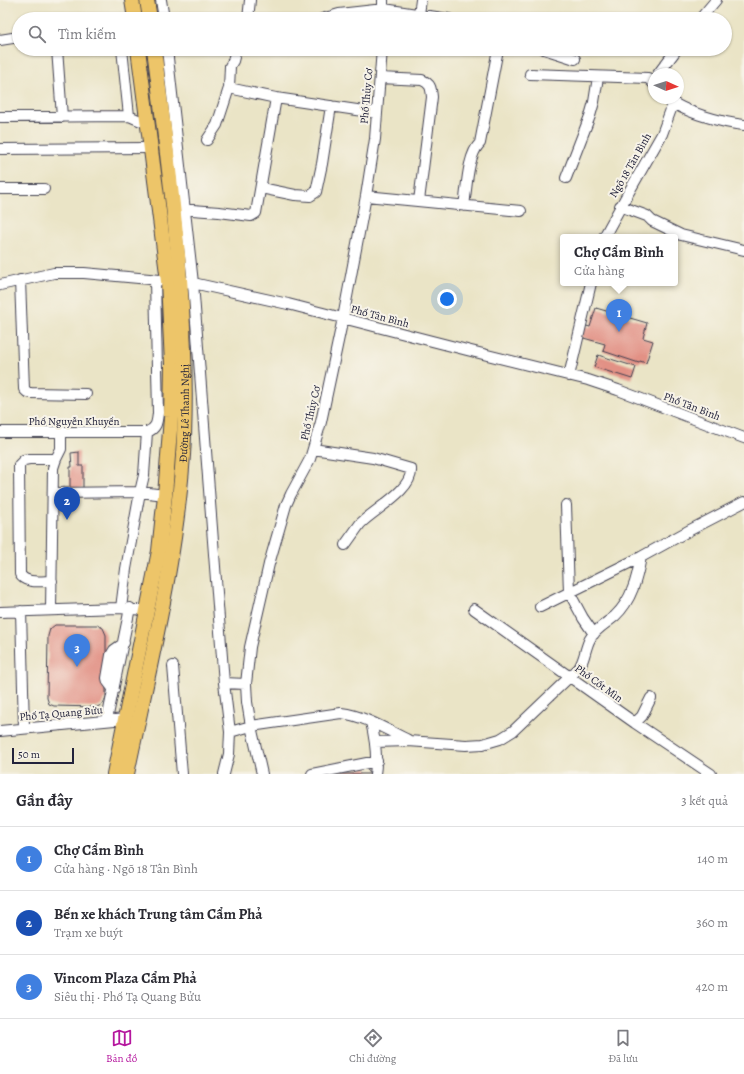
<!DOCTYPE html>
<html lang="vi">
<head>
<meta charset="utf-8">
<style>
  :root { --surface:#fff; --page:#f7f7f7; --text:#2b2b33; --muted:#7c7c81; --line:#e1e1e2; --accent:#b5179e }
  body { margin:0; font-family:Alegreya,serif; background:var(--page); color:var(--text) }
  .compass { position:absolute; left:648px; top:68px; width:36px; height:36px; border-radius:50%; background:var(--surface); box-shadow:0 1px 3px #0004; rotate:93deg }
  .scale { position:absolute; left:12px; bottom:10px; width:62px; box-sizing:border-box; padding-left:4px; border:2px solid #22223b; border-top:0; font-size:11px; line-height:14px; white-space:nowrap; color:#22223b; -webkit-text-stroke:3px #f7f3e8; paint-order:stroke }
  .you { position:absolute; left:447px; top:299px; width:14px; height:14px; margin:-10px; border:3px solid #fff; border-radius:50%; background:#1a73e8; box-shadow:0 0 0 6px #1a73e833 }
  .badge { display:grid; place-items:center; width:26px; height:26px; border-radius:50%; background:var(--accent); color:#fff; font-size:13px; font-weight:700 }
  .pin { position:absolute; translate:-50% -33px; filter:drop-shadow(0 1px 2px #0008) }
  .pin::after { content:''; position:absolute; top:21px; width:14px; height:12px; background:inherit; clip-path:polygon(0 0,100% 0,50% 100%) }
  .popup { position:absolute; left:560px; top:234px; width:118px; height:52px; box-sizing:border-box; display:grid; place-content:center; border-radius:4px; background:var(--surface); filter:drop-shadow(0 1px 3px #0005); font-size:13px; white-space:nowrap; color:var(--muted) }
  .popup b { font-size:15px; color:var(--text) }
  .popup::after { content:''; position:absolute; left:50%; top:100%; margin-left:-8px; border:8px solid transparent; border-top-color:var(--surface) }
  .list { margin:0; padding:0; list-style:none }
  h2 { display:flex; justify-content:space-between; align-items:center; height:52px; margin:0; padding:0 16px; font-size:17px }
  h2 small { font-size:13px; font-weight:400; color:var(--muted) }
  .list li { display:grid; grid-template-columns:26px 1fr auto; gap:12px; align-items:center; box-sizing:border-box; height:64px; padding:0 16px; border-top:1px solid var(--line) }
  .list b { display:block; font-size:15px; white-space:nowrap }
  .list p { margin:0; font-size:13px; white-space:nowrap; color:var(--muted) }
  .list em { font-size:13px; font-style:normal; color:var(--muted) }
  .icon { flex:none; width:22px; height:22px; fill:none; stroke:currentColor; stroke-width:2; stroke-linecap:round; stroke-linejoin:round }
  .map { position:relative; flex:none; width:744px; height:774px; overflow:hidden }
  .search { position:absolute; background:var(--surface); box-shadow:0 1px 3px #0004; left:12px; right:12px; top:12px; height:44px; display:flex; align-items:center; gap:10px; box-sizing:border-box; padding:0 14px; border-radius:22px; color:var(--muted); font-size:15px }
  .sheet { height:244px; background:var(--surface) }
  nav { display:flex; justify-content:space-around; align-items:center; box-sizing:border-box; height:56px; border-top:1px solid var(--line); background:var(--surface); font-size:11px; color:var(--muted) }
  nav a { display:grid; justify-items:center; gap:2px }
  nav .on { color:var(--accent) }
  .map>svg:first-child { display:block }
  .building { fill:#e29185 }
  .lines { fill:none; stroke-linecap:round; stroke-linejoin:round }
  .minor-casing { stroke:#403f50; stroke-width:12 }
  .highway-casing { stroke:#403f50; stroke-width:16 }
  .minor { stroke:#fff; stroke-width:10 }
  .highway { stroke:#edc569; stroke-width:14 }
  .labels { text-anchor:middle; stroke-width:4; stroke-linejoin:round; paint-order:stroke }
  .street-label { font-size:11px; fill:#22223b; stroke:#f7f3e8 }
</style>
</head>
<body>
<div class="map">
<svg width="744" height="774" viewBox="0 0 744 774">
  <rect width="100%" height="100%" fill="#f7f3e8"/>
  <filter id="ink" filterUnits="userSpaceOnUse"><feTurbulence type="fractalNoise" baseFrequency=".025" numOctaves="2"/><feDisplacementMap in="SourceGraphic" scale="8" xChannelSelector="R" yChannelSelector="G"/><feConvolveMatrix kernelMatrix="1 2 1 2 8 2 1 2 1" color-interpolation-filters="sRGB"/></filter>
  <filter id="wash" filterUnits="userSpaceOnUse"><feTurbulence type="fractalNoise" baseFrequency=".012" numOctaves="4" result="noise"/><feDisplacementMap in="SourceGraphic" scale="16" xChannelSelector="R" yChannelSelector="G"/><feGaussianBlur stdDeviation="0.9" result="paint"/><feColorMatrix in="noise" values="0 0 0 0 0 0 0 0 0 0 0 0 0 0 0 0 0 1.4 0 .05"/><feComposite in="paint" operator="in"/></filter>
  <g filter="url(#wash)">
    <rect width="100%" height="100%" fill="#eae4c6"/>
    <g id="blocks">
      <path class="building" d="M596 308 647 323 643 338 653 341 646 363 640 361 639 363 603 351 605 344 580 337 583 325 590 327Z
        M598 355 636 367 632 379 594 367Z
        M79 452V466H83V488L70 489V467H72L71 453Z
        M55 625H97L103 628 106 635V697L103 704 97 707 54 706 49 704 47 698 48 636 50 629Z
        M367 768 370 774H338V773Z"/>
    </g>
  </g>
  <g filter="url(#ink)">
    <use href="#blocks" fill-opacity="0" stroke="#403f50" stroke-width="1"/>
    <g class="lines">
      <g class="minor-casing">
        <path id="minor" d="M161 0 164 19
          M419 14 421 0
          M248 19 250 0
          M322 19 339 14 384 9 449 19
          M383 19V0
          M700 19 716 0
          M0 40 19 37
          M57 49 62 117
          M122 49 129 116
          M167 49 193 283 224 683 246 684
          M544 49 575 59
          M530 74 648 78 654 84
          M658 74 677 49
          M380 78 422 80C431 84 431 88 432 97L419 201
          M229 88 230 66 233 61 236 49
          M667 98C682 112 724 123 744 125
          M0 117 129 116 148 124
          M207 140 217 125 229 88 276 98 377 113
          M0 149 151 148
          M566 178 590 116 594 102 598 77
          M261 188 295 195 310 196 316 192 322 164 331 106
          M0 189H44
          M366 196 521 211
          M464 206C467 188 467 156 480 143L498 49
          M620 206 647 216 652 221 681 235 744 250
          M179 209 219 212 251 216 256 213 276 98
          M604 237 626 197 662 134 673 104
          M20 280 24 389 27 392 31 393 86 394
          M0 285 54 273H84L193 283 288 304 467 350 588 380 618 390 744 438
          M569 376 591 283
          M0 432H147C157 428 157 422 158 413L155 280
          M313 449 373 458 411 469C413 490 373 510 360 524 355 531 350 538 345 545
          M53 493 140 492 165 495
          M566 505 569 592 583 618 594 634
          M52 581C41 581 25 584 20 574L19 465 24 460 29 459H56
          M540 607 641 557 690 530 744 502
          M121 608 126 569 140 492 144 475 147 432
          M474 609 635 723 711 774
          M51 610 53 468 56 459 61 449V433
          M21 611 24 728
          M0 612 118 608 147 610
          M173 666 182 774
          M114 690 108 682 107 678 111 655 114 650 124 643
          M107 720 130 608
          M371 722C375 739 378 756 375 774
          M635 723 642 716 651 698
          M0 731 125 719
          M230 732 251 726 341 713C365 716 387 730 408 740
          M375 742 408 741 466 745 483 744 500 739 513 731 579 668C585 659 585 648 590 639 595 629 607 623 615 616 632 600 637 578 641 557
          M224 774 229 754 230 732 224 683
          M262 774 251 726 247 702 246 684 250 647 269 564 286 505 291 494 310 459 321 422 343 318 366 196 375 139 382 49
          M312 774 377 761"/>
      </g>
      <g class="highway-casing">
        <g id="highway">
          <path d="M132 0 135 19"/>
          <path d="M147 0 150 19"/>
          <path d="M114 774 159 551 165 495 171 417 172 364 168 281 138 49"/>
          <path id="s1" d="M127 774C150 663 179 551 184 437 189 307 170 178 154 49"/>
        </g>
      </g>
      <use href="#minor" class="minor"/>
      <use href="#highway" class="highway"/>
    </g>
  </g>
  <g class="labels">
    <g class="street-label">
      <text transform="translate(366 96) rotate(-85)" y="4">Phố Thủy Cơ</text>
      <text transform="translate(630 165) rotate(-60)" y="4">Ngõ 18 Tân Bình</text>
      <text transform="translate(380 316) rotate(15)" y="4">Phố Tân Bình</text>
      <text transform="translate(692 406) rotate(21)" y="4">Phố Tân Bình</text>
      <text dy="4" stroke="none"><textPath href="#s1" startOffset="366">Đường Lê Thanh Nghị</textPath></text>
      <text transform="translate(310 413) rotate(-77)" y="4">Phố Thủy Cơ</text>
      <text x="74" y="425">Phố Nguyễn Khuyến</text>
      <text transform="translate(599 683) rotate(36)" y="4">Phố Cốt Mìn</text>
      <text transform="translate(61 713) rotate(-5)" y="4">Phố Tạ Quang Bửu</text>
    </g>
  </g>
</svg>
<svg class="compass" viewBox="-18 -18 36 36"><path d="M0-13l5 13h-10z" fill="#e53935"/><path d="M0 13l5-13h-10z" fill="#7c7c81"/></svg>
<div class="scale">50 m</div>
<div class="you"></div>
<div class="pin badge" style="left:619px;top:332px;background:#3f7fe0">1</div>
<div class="popup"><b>Chợ Cẩm Bình</b>Cửa hàng</div>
<div class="pin badge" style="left:67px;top:520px;background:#1a4fb4">2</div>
<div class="pin badge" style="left:77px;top:667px;background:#3f7fe0">3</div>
<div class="search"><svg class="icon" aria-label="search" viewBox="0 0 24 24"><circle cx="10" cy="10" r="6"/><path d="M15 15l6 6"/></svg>Tìm kiếm</div>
</div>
<section class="sheet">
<h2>Gần đây<small>3 kết quả</small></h2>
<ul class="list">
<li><span class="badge" style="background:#3f7fe0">1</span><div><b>Chợ Cẩm Bình</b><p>Cửa hàng · Ngõ 18 Tân Bình</p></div><em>140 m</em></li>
<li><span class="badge" style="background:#1a4fb4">2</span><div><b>Bến xe khách Trung tâm Cẩm Phả</b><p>Trạm xe buýt</p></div><em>360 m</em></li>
<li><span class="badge" style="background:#3f7fe0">3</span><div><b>Vincom Plaza Cẩm Phả</b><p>Siêu thị · Phố Tạ Quang Bửu</p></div><em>420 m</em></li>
</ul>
</section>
<nav>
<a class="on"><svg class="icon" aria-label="map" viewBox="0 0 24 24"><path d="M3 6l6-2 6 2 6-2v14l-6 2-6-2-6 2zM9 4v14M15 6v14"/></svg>Bản đồ</a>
<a><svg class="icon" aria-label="directions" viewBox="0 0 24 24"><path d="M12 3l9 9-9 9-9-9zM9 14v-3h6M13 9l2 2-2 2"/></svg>Chỉ đường</a>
<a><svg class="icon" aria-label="saved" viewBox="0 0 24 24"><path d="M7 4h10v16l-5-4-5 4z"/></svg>Đã lưu</a>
</nav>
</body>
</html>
